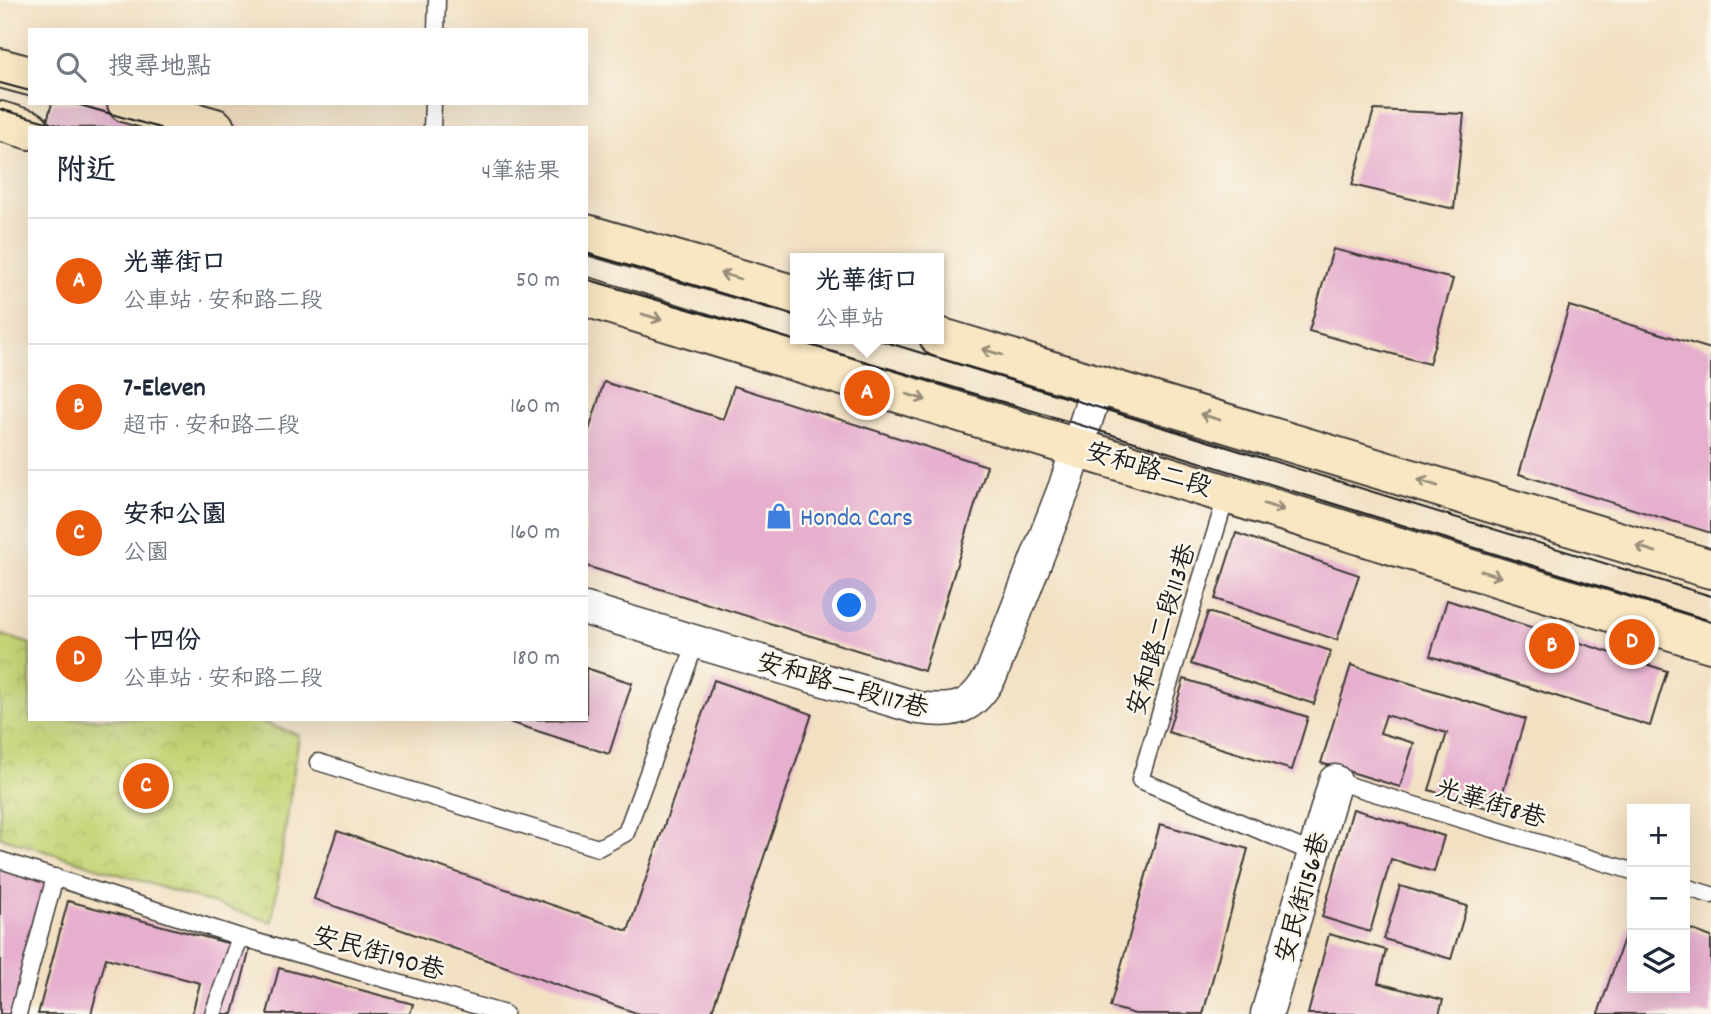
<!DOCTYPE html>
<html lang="zh-TW">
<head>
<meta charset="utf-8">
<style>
  :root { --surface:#fff; --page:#f6f6f7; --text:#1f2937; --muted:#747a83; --line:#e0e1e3; --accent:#ea580c }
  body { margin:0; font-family:Dekko,"LXGW WenKai TC",sans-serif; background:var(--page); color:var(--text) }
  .controls { position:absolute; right:21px; bottom:21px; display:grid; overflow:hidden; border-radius:0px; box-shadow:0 7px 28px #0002 }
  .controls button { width:63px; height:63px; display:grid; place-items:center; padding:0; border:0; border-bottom:2px solid var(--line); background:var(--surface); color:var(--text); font:35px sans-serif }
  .you { position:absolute; left:850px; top:606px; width:24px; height:24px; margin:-18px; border:5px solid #fff; border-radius:50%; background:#1a73e8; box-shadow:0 0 0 10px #1a73e833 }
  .badge { display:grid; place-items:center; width:46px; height:46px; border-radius:50%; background:var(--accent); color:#fff; font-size:23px; font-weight:700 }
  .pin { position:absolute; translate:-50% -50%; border:4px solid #fff; box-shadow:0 2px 7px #0006 }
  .popup { position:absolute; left:790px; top:253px; width:154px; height:91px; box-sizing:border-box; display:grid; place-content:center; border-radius:0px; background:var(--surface); filter:drop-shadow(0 2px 5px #0005); font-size:23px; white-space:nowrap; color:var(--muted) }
  .popup b { font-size:26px; color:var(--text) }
  .popup::after { content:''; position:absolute; left:50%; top:100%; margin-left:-14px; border:14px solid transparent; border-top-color:var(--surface) }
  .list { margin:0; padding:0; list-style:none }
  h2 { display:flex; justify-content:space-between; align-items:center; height:91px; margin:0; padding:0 28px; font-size:30px }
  h2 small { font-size:23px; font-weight:400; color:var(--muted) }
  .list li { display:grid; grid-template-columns:46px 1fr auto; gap:21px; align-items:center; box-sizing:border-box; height:126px; padding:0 28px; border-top:2px solid var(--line) }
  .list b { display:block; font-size:26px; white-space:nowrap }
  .list p { margin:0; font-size:23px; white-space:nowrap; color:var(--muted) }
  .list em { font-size:23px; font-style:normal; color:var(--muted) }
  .icon { flex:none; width:38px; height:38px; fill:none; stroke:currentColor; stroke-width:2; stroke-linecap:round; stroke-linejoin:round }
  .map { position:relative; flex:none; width:1711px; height:1014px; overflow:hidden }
  .search { position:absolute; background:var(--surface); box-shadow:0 7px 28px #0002; left:28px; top:28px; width:560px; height:77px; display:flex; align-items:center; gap:18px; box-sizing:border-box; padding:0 24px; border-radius:0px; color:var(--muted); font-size:26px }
  .panel { position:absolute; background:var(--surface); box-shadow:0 7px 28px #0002; left:28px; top:126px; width:560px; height:595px; border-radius:0px }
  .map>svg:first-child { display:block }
  .park { fill:url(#park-crowns); stroke:#707849; stroke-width:2 }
  .building { fill:#e6afce }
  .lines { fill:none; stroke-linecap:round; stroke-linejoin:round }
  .service-casing { stroke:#3c3935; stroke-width:19 }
  .minor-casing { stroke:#3c3935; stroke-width:35 }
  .secondary-casing { stroke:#3c3935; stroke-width:42 }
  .service { stroke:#fff; stroke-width:16 }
  .minor { stroke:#fff; stroke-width:32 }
  .secondary { stroke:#f9e7c3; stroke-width:38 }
  .tram { stroke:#1c1c1c; stroke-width:2 }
  .oneway { stroke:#968c78 }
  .labels { text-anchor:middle; stroke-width:5; stroke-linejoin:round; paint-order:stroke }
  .street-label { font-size:26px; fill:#1c1c1c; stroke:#fbf7ec }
  .shop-label { font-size:26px; fill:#366cbe; stroke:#fbf7ec; text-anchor:start }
</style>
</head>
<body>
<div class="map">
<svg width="1711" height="1014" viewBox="0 0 1711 1014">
  <defs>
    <pattern id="park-crowns" width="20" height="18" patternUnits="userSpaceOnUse" patternTransform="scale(1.75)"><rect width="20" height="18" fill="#c5d476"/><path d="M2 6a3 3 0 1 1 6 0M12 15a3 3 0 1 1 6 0" fill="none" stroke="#a9b566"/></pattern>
  </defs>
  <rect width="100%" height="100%" fill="#fbf7ec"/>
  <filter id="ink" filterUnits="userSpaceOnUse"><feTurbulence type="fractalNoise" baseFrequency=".0143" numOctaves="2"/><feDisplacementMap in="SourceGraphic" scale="14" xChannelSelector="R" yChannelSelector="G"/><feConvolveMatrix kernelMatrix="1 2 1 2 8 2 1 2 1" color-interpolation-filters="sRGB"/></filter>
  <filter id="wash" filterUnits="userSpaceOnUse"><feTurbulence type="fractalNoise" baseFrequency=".00686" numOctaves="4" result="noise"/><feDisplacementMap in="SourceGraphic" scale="28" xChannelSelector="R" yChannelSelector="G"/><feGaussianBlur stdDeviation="1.57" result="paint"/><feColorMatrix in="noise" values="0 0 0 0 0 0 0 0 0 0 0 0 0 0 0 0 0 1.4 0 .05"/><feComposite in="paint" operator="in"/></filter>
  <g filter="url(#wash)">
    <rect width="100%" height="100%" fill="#f2e0c3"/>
    <path class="park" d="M0 634 30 644V719H252L299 735 272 922 0 837Z"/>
    <g id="blocks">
      <path class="building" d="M52 103H160L244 127 45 128Z
        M1374 110 1464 114 1454 209 1352 185Z
        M1333 249 1453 279 1429 364 1309 331Z
        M1569 306 1711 349V533L1519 474Z
        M604 382 723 419 734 386 987 466 924 671 586 566V440Z
        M1236 533 1359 575 1337 640 1215 599Z
        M1447 600 1667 671 1650 726 1430 656Z
        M1208 612 1331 651 1314 704 1191 664Z
        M1351 665 1525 719 1497 811 1429 790 1447 733 1386 715 1380 733 1414 743 1400 787 1321 763Z
        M586 668 632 683 609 754 503 720 586 719Z
        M1184 679 1308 717 1292 770 1168 732Z
        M714 680 812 714 711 1014H639L314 899 337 831 628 931Z
        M1353 809 1444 836 1434 872 1391 859 1370 932 1322 917Z
        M1160 824 1248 849 1203 1014H1135L1110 1007Z
        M0 865 51 878 17 1014H0Z
        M1400 886 1467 906 1451 959 1384 939Z
        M68 901 250 949 233 1014H192L200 983 106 958 91 1014H38Z
        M1632 915V988H1685V927L1711 937V1014H1598Z
        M1329 934 1386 950 1378 983 1443 1000 1439 1014H1308Z
        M279 968 413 1004 410 1014H267Z"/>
    </g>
  </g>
  <g filter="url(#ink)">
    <use href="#blocks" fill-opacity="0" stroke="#3c3935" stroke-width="2"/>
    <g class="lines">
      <g class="service-casing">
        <path id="service" d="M436 30 437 0
          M432 128 433 103
          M1227 494 1140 780 1313 853
          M318 762 598 848 626 833 696 642
          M1335 781 1632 871
          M0 860 240 937 505 1014
          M1685 887 1711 895
          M18 1014 55 877
          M213 1014 240 937"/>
      </g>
      <g class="minor-casing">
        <path id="minor" d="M586 609 918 708C957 713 973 709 992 673L1065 486 1098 384
          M1267 1014 1335 781"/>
      </g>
      <g class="secondary-casing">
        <path id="secondary" d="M0 68 30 76
          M127 103 215 128
          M0 121 30 130
          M586 234 795 295
          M586 297 1711 643
          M939 337 1711 569"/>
      </g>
      <use href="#service" class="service"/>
      <use href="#minor" class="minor"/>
      <use href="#secondary" class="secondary"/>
      <path class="tram" d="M0 83 30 91
        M73 103 160 128
        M0 109 68 128
        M586 253 795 315
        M586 279 1074 423 1711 621
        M876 339 1711 596"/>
    </g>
    <defs><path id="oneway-shaft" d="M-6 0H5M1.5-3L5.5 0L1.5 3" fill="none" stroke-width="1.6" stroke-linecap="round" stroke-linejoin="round" transform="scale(1.75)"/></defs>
    <g class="oneway">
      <use href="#oneway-shaft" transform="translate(730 276) rotate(-164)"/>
      <use href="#oneway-shaft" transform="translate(652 317) rotate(17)"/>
      <use href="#oneway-shaft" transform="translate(992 352) rotate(-164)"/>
      <use href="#oneway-shaft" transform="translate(916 397) rotate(17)"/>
      <use href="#oneway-shaft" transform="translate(1210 417) rotate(-163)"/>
      <use href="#oneway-shaft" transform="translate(1428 483) rotate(-163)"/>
      <use href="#oneway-shaft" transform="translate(1274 507) rotate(17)"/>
      <use href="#oneway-shaft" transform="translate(1646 549) rotate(-163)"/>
      <use href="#oneway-shaft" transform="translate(1491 574) rotate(17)"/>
    </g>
  </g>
  <defs>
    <g id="shop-bare" transform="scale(2.1)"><path d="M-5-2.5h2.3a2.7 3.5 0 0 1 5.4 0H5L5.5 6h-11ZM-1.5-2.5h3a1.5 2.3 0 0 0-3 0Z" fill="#3f7fe0" stroke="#fbf7ec" stroke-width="2.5" paint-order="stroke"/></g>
  </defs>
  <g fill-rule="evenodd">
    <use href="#shop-bare" x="779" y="516"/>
  </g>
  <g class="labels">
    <g class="street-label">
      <text transform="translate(1149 468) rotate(17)" y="9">安和路二段</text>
      <text transform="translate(1160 629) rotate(-73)" y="9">安和路二段113巷</text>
      <text transform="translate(843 684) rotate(16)" y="9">安和路二段117巷</text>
      <text transform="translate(1491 802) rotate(17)" y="9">光華街8巷</text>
      <text transform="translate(1301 897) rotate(-74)" y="9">安民街156巷</text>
      <text transform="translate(379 952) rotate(16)" y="9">安民街190巷</text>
    </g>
    <g class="shop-label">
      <text x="800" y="525">Honda Cars</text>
    </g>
  </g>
</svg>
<div class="controls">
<button>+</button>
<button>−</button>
<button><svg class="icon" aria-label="layers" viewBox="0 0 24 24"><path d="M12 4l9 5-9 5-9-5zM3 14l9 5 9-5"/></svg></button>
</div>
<div class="you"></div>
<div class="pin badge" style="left:867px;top:393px">A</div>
<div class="popup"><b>光華街口</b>公車站</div>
<div class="pin badge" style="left:1552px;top:646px">B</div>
<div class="pin badge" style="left:146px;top:786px">C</div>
<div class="pin badge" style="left:1632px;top:642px">D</div>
<div class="search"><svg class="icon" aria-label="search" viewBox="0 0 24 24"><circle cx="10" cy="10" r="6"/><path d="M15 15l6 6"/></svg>搜尋地點</div>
<section class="panel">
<h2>附近<small>4筆結果</small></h2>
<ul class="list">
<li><span class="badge">A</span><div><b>光華街口</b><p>公車站 · 安和路二段</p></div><em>50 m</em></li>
<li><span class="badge">B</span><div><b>7-Eleven</b><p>超市 · 安和路二段</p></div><em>160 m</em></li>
<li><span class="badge">C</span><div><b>安和公園</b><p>公園</p></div><em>160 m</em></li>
<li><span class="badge">D</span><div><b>十四份</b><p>公車站 · 安和路二段</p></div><em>180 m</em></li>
</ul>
</section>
</div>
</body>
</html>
